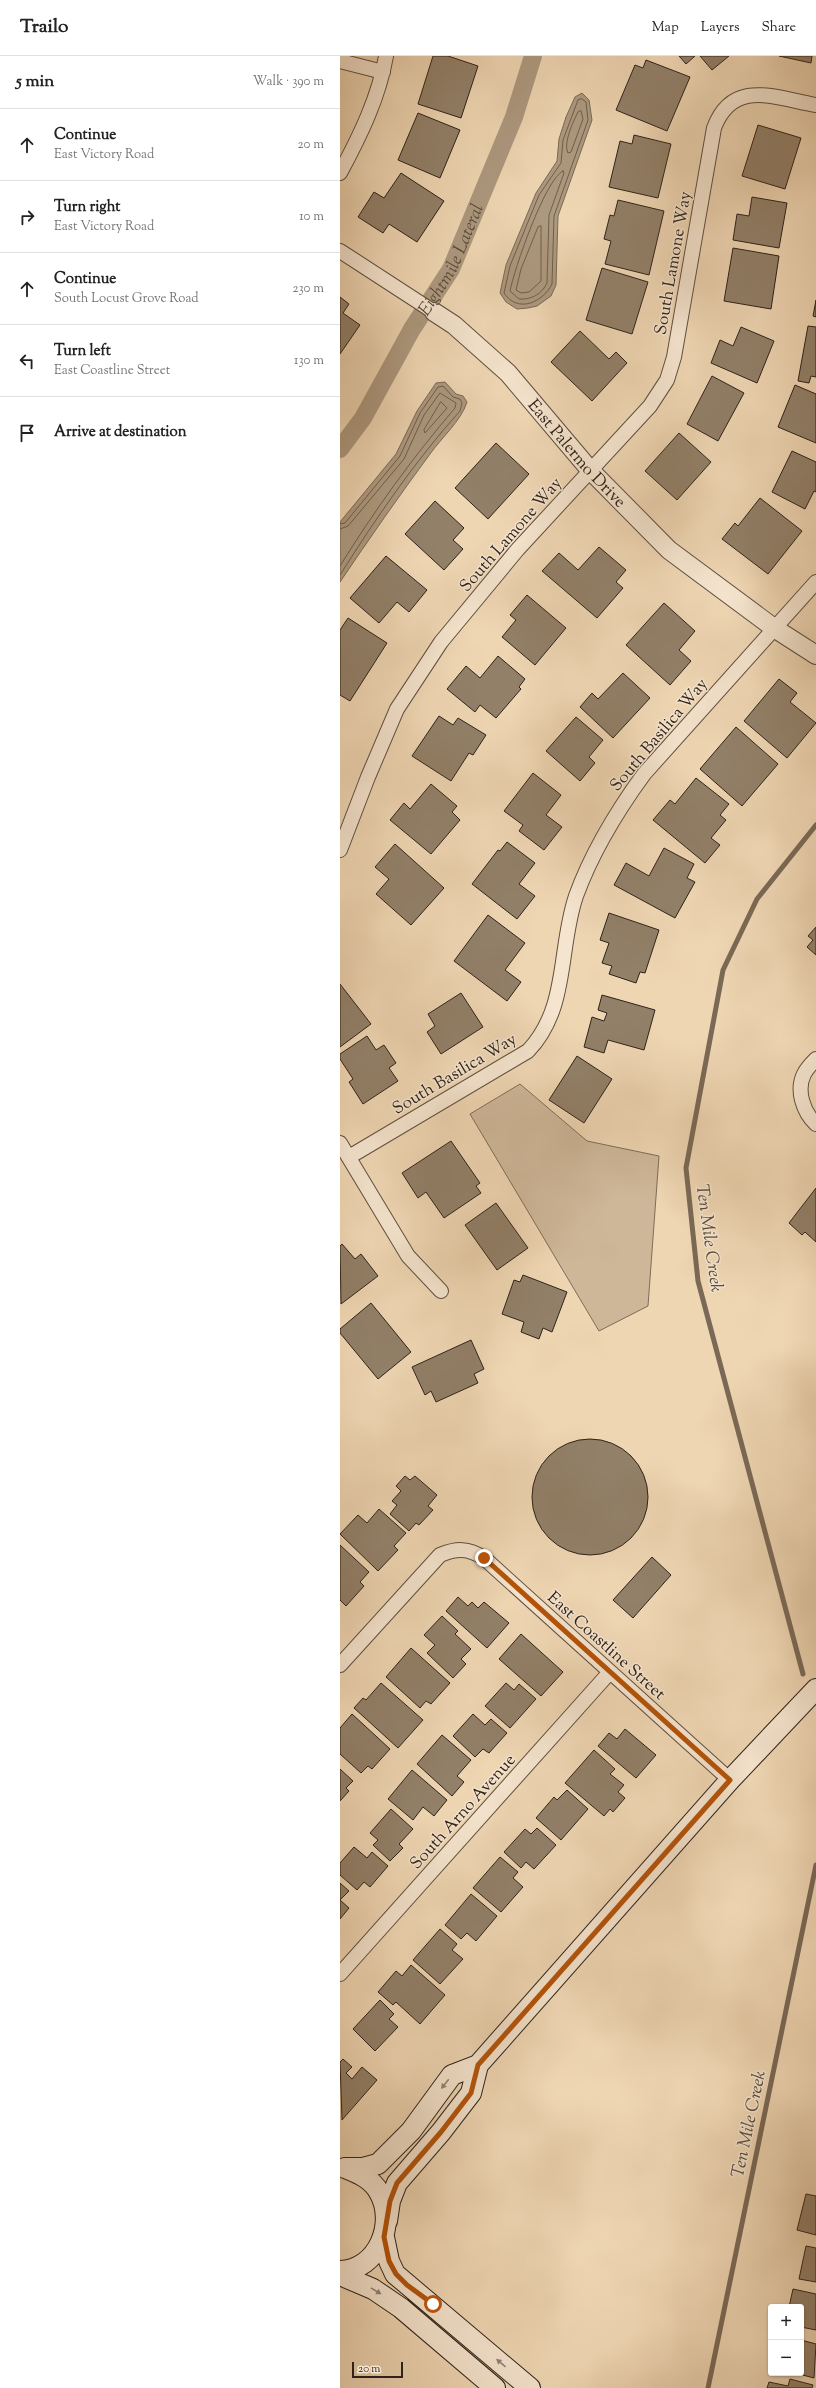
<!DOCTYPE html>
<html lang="en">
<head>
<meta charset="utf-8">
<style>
  :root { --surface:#fff; --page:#f2f2f2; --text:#222; --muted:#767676; --line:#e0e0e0 }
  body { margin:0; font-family:"Sorts Mill Goudy",serif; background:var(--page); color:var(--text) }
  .controls { position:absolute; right:12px; bottom:12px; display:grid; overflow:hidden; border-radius:4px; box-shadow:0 1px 3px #0004 }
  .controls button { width:36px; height:36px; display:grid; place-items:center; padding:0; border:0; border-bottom:1px solid var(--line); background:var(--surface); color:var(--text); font:20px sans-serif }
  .scale { position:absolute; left:12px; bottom:10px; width:51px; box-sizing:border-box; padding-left:4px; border:2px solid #2e2219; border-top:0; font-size:11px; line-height:14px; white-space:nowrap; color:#2e2219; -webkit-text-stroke:3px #f5e4ce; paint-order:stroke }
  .stop { position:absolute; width:12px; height:12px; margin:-9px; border:3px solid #b45309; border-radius:50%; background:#fff }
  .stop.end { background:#b45309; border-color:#fff; box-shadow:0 1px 4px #0008 }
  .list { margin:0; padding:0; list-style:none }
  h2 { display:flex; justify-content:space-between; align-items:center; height:52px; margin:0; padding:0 16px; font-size:17px }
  h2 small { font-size:13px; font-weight:400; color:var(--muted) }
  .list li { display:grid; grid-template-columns:26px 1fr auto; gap:12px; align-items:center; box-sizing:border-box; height:72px; padding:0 16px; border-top:1px solid var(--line) }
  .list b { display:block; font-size:15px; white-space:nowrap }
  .list p { margin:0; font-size:13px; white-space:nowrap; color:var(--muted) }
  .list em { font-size:13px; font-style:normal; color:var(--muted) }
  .icon { flex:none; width:22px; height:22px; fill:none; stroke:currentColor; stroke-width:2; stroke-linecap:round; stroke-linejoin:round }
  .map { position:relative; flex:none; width:476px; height:2332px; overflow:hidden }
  header { display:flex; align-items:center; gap:24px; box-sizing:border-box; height:56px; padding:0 20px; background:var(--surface); border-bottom:1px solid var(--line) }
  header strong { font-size:19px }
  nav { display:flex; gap:22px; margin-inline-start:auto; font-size:14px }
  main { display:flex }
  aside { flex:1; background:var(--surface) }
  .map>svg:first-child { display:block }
  .green { fill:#ceb799; stroke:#7e6c59 }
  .water { fill:#ad997f; stroke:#7a6956 }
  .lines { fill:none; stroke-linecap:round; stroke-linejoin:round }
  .shore { stroke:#6e5e4c; stroke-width:1 }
  .stream { stroke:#7a6956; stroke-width:5 }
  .canal { stroke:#ad997f; stroke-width:18 }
  .building { fill:#928069; stroke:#2e2219 }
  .minor-casing { stroke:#5e4f40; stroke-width:16 }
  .tertiary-casing { stroke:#5e4f40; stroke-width:20 }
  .secondary-casing { stroke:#2e2219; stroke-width:22 }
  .minor { stroke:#f5e4ce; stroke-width:14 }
  .tertiary { stroke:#f5e4ce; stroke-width:18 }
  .secondary { stroke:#f5e4ce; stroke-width:20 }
  .oneway { fill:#928374 }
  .route { stroke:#b45309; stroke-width:5 }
  .labels { text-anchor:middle; stroke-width:3; stroke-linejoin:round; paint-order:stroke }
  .street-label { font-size:17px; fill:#2e2219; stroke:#f5e4ce }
  .water-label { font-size:18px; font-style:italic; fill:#5a4c3d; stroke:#f5e4ce }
</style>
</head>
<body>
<header>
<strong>Trailo</strong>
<nav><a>Map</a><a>Layers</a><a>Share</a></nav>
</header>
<main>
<aside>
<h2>5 min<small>Walk · 390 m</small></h2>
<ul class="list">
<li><svg class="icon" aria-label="ahead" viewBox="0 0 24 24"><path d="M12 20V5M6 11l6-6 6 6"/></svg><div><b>Continue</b><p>East Victory Road</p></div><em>20 m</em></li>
<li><svg class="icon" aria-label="right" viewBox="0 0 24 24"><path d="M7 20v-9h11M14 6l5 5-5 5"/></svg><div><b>Turn right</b><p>East Victory Road</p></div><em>10 m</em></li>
<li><svg class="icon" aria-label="ahead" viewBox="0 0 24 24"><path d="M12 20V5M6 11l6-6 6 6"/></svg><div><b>Continue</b><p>South Locust Grove Road</p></div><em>230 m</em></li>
<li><svg class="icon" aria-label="left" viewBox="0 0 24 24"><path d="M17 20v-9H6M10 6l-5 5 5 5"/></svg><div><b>Turn left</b><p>East Coastline Street</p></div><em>130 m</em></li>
<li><svg class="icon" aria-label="arrive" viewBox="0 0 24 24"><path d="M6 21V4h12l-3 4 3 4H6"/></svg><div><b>Arrive at destination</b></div></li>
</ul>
</aside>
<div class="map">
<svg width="476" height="2332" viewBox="0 0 476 2332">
  <rect width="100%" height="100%" fill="#efd6b3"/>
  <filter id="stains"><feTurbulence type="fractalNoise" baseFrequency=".005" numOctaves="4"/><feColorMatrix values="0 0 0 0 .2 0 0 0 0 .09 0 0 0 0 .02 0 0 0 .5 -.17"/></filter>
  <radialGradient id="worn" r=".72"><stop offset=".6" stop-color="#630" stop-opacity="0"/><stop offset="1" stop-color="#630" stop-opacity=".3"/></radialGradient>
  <path class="green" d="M180 1028 247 1085 319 1100 308 1250 259 1275 130 1058Z"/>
  <path class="water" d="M242 37 249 44 252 64 218 160 216 229 211 240 197 250 188 252 177 253 166 246 160 237 166 209 196 137 217 105 219 83 226 61 235 41Z
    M105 326 116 338 123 340 127 346C121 365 102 381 90 398 59 440 29 483 0 526V466L56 398 77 355 96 327Z"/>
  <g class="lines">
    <path class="shore" d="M242 43 246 46 248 64 214 160 212 228C203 246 178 258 164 237L170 210 199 139 221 107 223 84 238 44Z
      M241 55 243 63 231 96 228 97C223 87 233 66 238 56Z
      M223 115 224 117 209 159 207 227C202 238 191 244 179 243L170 235C174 214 205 123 223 115Z
      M201 170V225L189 236 181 237 176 234 181 213 198 171Z
      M101 346 107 352 85 377 84 374Z
      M0 468 5 467 60 400 80 357 98 331 103 330 113 341 120 343 122 347 120 355C75 405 36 462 0 519
      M0 473 8 470 64 403 84 359 100 337 116 347 115 352C73 401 34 455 0 510"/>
    <path class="stream" d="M463 1618 358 1225 346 1112 383 914 417 843 476 769
      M368 2332 476 1809"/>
    <path class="canal" id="s1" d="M0 393 23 362 72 273 111 213 174 61 193 0"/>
  </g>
  <path class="building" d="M93 0H108L138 10 121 62 78 48Z
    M339 0H355L346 8Z
    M360 0H389L372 14Z
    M439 0H472L471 7Z
    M306 4 350 21 327 75 276 54 295 9 303 12Z
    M78 57 120 74 100 122 58 104Z
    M418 69 461 82 445 133 402 120Z
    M294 79 331 88 318 142 269 131 280 85 292 88Z
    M61 117 104 145 77 186 49 168 43 177 18 161 34 136 44 142Z
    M412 141 447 147 439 192 393 184 397 158 409 160Z
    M278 144 324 155 309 219 265 208 271 185 264 183 270 159 274 160Z
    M393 192 439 200 431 253 384 245Z
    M262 212 308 226 292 278 246 264Z
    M0 241 9 248 3 257 20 269 0 298Z
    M476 244V261L473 260Z
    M468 270 476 271V321L471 320 469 327 458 325Z
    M401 271 434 285 417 327 371 307 380 284 393 290Z
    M240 275 269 303 276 296 287 307 252 345 211 306Z
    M372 320 404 337 378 385 347 368Z
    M455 329 476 338V387L438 371Z
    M339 377 371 406 337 444 305 415Z
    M156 387 189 418 148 463 115 432Z
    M452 395 476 406V436L474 435 465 453 432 436Z
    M420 442 462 475 428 518 382 483 395 467 398 470Z
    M95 445 124 472 113 484 123 493 104 514 65 478Z
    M259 491 286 514 276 526 283 532 257 562 202 515 219 497 238 514Z
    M46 500 87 534 69 556 57 546 39 567 10 542Z
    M187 539 226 572 195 609 162 581 176 564 170 559Z
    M324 547 355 575 339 594 351 605 330 629 286 589Z
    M8 562 47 587 10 645 0 639V574Z
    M158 600 185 623 179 631 181 633 156 662 140 649 135 656 107 633 126 610 140 622Z
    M283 617 310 642 273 682 240 651 252 637 258 643Z
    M439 623 457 637 450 646 476 667 447 702 404 665Z
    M99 660 113 669 118 662 146 679 133 699 129 697 111 725 72 700Z
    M236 661 263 684 249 701 255 707 240 725 206 695Z
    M396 671 438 708 402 750 360 713Z
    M193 717 221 739 206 759 222 771 204 794 179 775 183 769 164 755Z
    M356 722 389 748 380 759 386 764 371 782 380 789 365 807 313 764 330 744 335 748Z
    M91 728 117 750 112 756 120 764 91 798 50 764 64 747 70 753Z
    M167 786 195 807 179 828 195 840 177 863 132 828 158 794 160 795Z
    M55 788 104 832 71 869 36 838 49 823 35 811Z
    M324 792 354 808 347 822 355 826 335 862 274 829 286 807 309 820Z
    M269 857 319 874 305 917 300 916 296 927 269 918 272 910 262 907 269 887 260 884Z
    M148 859 185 887 165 914 181 926 167 945 114 905Z
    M476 871V899L467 891 473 884 468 880Z
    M0 928 31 968 0 991Z
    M121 937 143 971 101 998 87 976 95 970 88 958Z
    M262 939 315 954 304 994 268 984 264 997 244 991 252 961 264 965 267 957 258 954Z
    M27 980 36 994 44 989 56 1007 49 1012 58 1025 23 1048 9 1026 13 1023 0 1003V998Z
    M237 1000 272 1023 244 1067 209 1044Z
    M111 1085 140 1127 136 1130 141 1137 104 1162 86 1136 78 1142 62 1117Z
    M476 1132V1186L465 1176 462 1179 449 1167Z
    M156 1147 188 1192 157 1214 125 1169Z
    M2 1188 15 1203 21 1198 38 1220 1 1248 0 1190Z
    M183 1219 227 1236 212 1276 203 1272 199 1283 181 1276 184 1266 162 1258 174 1224 180 1226Z
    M31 1247 71 1296 38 1323 0 1277V1273Z
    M131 1284 144 1313 134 1318 138 1327 96 1346 91 1335 85 1339 72 1311Z
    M192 1441a58 58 0 1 1 116 0a58 58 0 1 1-116 0Z
    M65 1420 70 1424 75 1420 97 1439 88 1450 93 1454 79 1469 76 1467 69 1475 50 1458 57 1449 52 1445 61 1435 56 1430Z
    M39 1453 66 1477 54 1490 58 1494 38 1515 0 1478 18 1459 27 1467Z
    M0 1489 29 1516 20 1526 24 1530 6 1550 0 1544Z
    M312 1501 331 1519 293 1562 273 1544Z
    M118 1541 128 1550 132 1546 138 1552 144 1546 169 1567 147 1592 106 1555Z
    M102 1560 118 1575 115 1578 131 1593 121 1603 126 1608 113 1622 87 1597 95 1589 84 1579Z
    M181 1578 223 1616 201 1640 159 1603Z
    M71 1592 110 1627 91 1648 86 1645 80 1652 46 1621Z
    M41 1627 83 1664 58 1692 14 1652 23 1642 26 1644Z
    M166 1627 174 1634 179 1628 196 1643 170 1672 145 1650Z
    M12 1658 50 1693 32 1713 28 1710 21 1717 0 1698V1672Z
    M133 1658 145 1669 151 1663 167 1677 149 1697 143 1693 135 1701 113 1680Z
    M285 1673 316 1699 296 1722 258 1690 269 1677 277 1683Z
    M102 1679 131 1704 117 1720 124 1726 112 1740 77 1708Z
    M254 1694 275 1713 270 1718 284 1729 278 1736 285 1742 273 1756 270 1753 264 1760 225 1727Z
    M0 1713 13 1725 6 1732 9 1735 0 1745Z
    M72 1714 107 1744 94 1760 83 1751 73 1764 48 1743Z
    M227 1734 248 1753 221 1784 196 1762 214 1741 217 1744Z
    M51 1753 73 1773 59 1788 63 1792 50 1805 33 1789 38 1784 30 1777Z
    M197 1772 216 1789 194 1813 186 1806 181 1812 164 1796 185 1773 191 1778Z
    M14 1791 27 1802 32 1796 48 1810 30 1831 24 1826 17 1834 0 1819V1807Z
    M160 1801 178 1816 173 1822 183 1831 161 1856 133 1832Z
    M0 1827 9 1835 0 1844 9 1852 0 1863Z
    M131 1838 157 1860 136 1885 127 1877 121 1883 105 1869Z
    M100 1873 117 1888 112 1894 123 1903 100 1928 73 1904Z
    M71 1909 105 1939 80 1968 56 1946 53 1949 38 1936 56 1915 62 1920Z
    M40 1944 54 1958 49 1963 58 1971 35 1995 13 1973Z
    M3 2003 12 2011 6 2017 12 2023 22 2011 37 2024 2 2064 0 2006Z
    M466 2138 476 2140V2179L457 2174Z
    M466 2190 476 2192V2226L459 2223Z
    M453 2233 476 2238V2274L461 2271V2251H449Z
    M461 2284 476 2288 474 2322 455 2317H461Z
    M450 2323 473 2329 472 2332H427L429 2326 448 2330Z"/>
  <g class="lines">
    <g class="minor-casing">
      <path id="minor" d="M0 5 43 16
        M0 117C20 80 39 41 46 0
        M0 195 94 256
        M0 794 28 721 57 653 101 586 178 493 310 350 327 324 334 301 374 72C393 22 435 42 476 49
        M476 1003C472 1007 467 1012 464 1018 456 1034 463 1056 476 1068
        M0 1087 68 1200 101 1235
        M9 1101 188 995C229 952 218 893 236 840 252 796 277 755 304 718L476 526
        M0 1609 100 1499C117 1492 128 1492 144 1502L390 1724
        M0 1918 270 1616"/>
    </g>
    <g class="tertiary-casing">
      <g id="tertiary">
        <path id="s2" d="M94 256 114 269 168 317 250 414 329 494 434 572 476 599"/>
      </g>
    </g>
    <g class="secondary-casing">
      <path id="secondary" d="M5 2112H23L38 2108 71 2075 112 2019 138 2009
        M47 2165 50 2145 57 2127 101 2076 131 2037 138 2009 390 1724 476 1633
        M44 2181 49 2205 55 2218 190 2332
        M0 2215C38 2214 57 2167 39 2136 32 2123 18 2117 5 2112
        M0 2219 33 2233 61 2252 155 2332"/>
    </g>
    <use href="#minor" class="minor"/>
    <use href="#tertiary" class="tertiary"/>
    <use href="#secondary" class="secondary"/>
  </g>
  <defs><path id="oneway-solid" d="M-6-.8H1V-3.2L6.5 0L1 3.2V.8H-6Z"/></defs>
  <g class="oneway">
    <use href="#oneway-solid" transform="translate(105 2028) rotate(128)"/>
    <use href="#oneway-solid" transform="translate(36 2235) rotate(31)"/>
    <use href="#oneway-solid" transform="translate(161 2307) rotate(-140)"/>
  </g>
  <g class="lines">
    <path class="route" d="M93 2248 67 2229 56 2218 49 2205 44 2181 50 2145 57 2127 101 2076 131 2037 138 2009 390 1724 144 1502"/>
  </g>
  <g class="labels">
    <g class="street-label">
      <text transform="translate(332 207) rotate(-80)" y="6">South Lamone Way</text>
      <text dy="6" stroke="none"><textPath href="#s2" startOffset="202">East Palermo Drive</textPath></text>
      <text transform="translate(170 478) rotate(-49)" y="6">South Lamone Way</text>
      <text transform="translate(318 678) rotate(-50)" y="6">South Basilica Way</text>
      <text transform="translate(114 1017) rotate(-31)" y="6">South Basilica Way</text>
      <text transform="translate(267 1589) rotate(42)" y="6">East Coastline Street</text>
      <text transform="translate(122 1755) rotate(-48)" y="6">South Arno Avenue</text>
    </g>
    <g class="water-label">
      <text dy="6" stroke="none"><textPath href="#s1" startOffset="220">Eightmile Lateral</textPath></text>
      <text transform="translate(370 1182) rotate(82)" y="6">Ten Mile Creek</text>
      <text transform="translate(408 2068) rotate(-78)" y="6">Ten Mile Creek</text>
    </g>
  </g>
  <rect width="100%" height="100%" filter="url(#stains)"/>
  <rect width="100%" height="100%" fill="url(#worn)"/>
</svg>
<div class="controls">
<button>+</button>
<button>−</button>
</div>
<div class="scale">20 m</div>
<div class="stop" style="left:93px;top:2248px"></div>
<div class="stop end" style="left:144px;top:1502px"></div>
</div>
</main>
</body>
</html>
